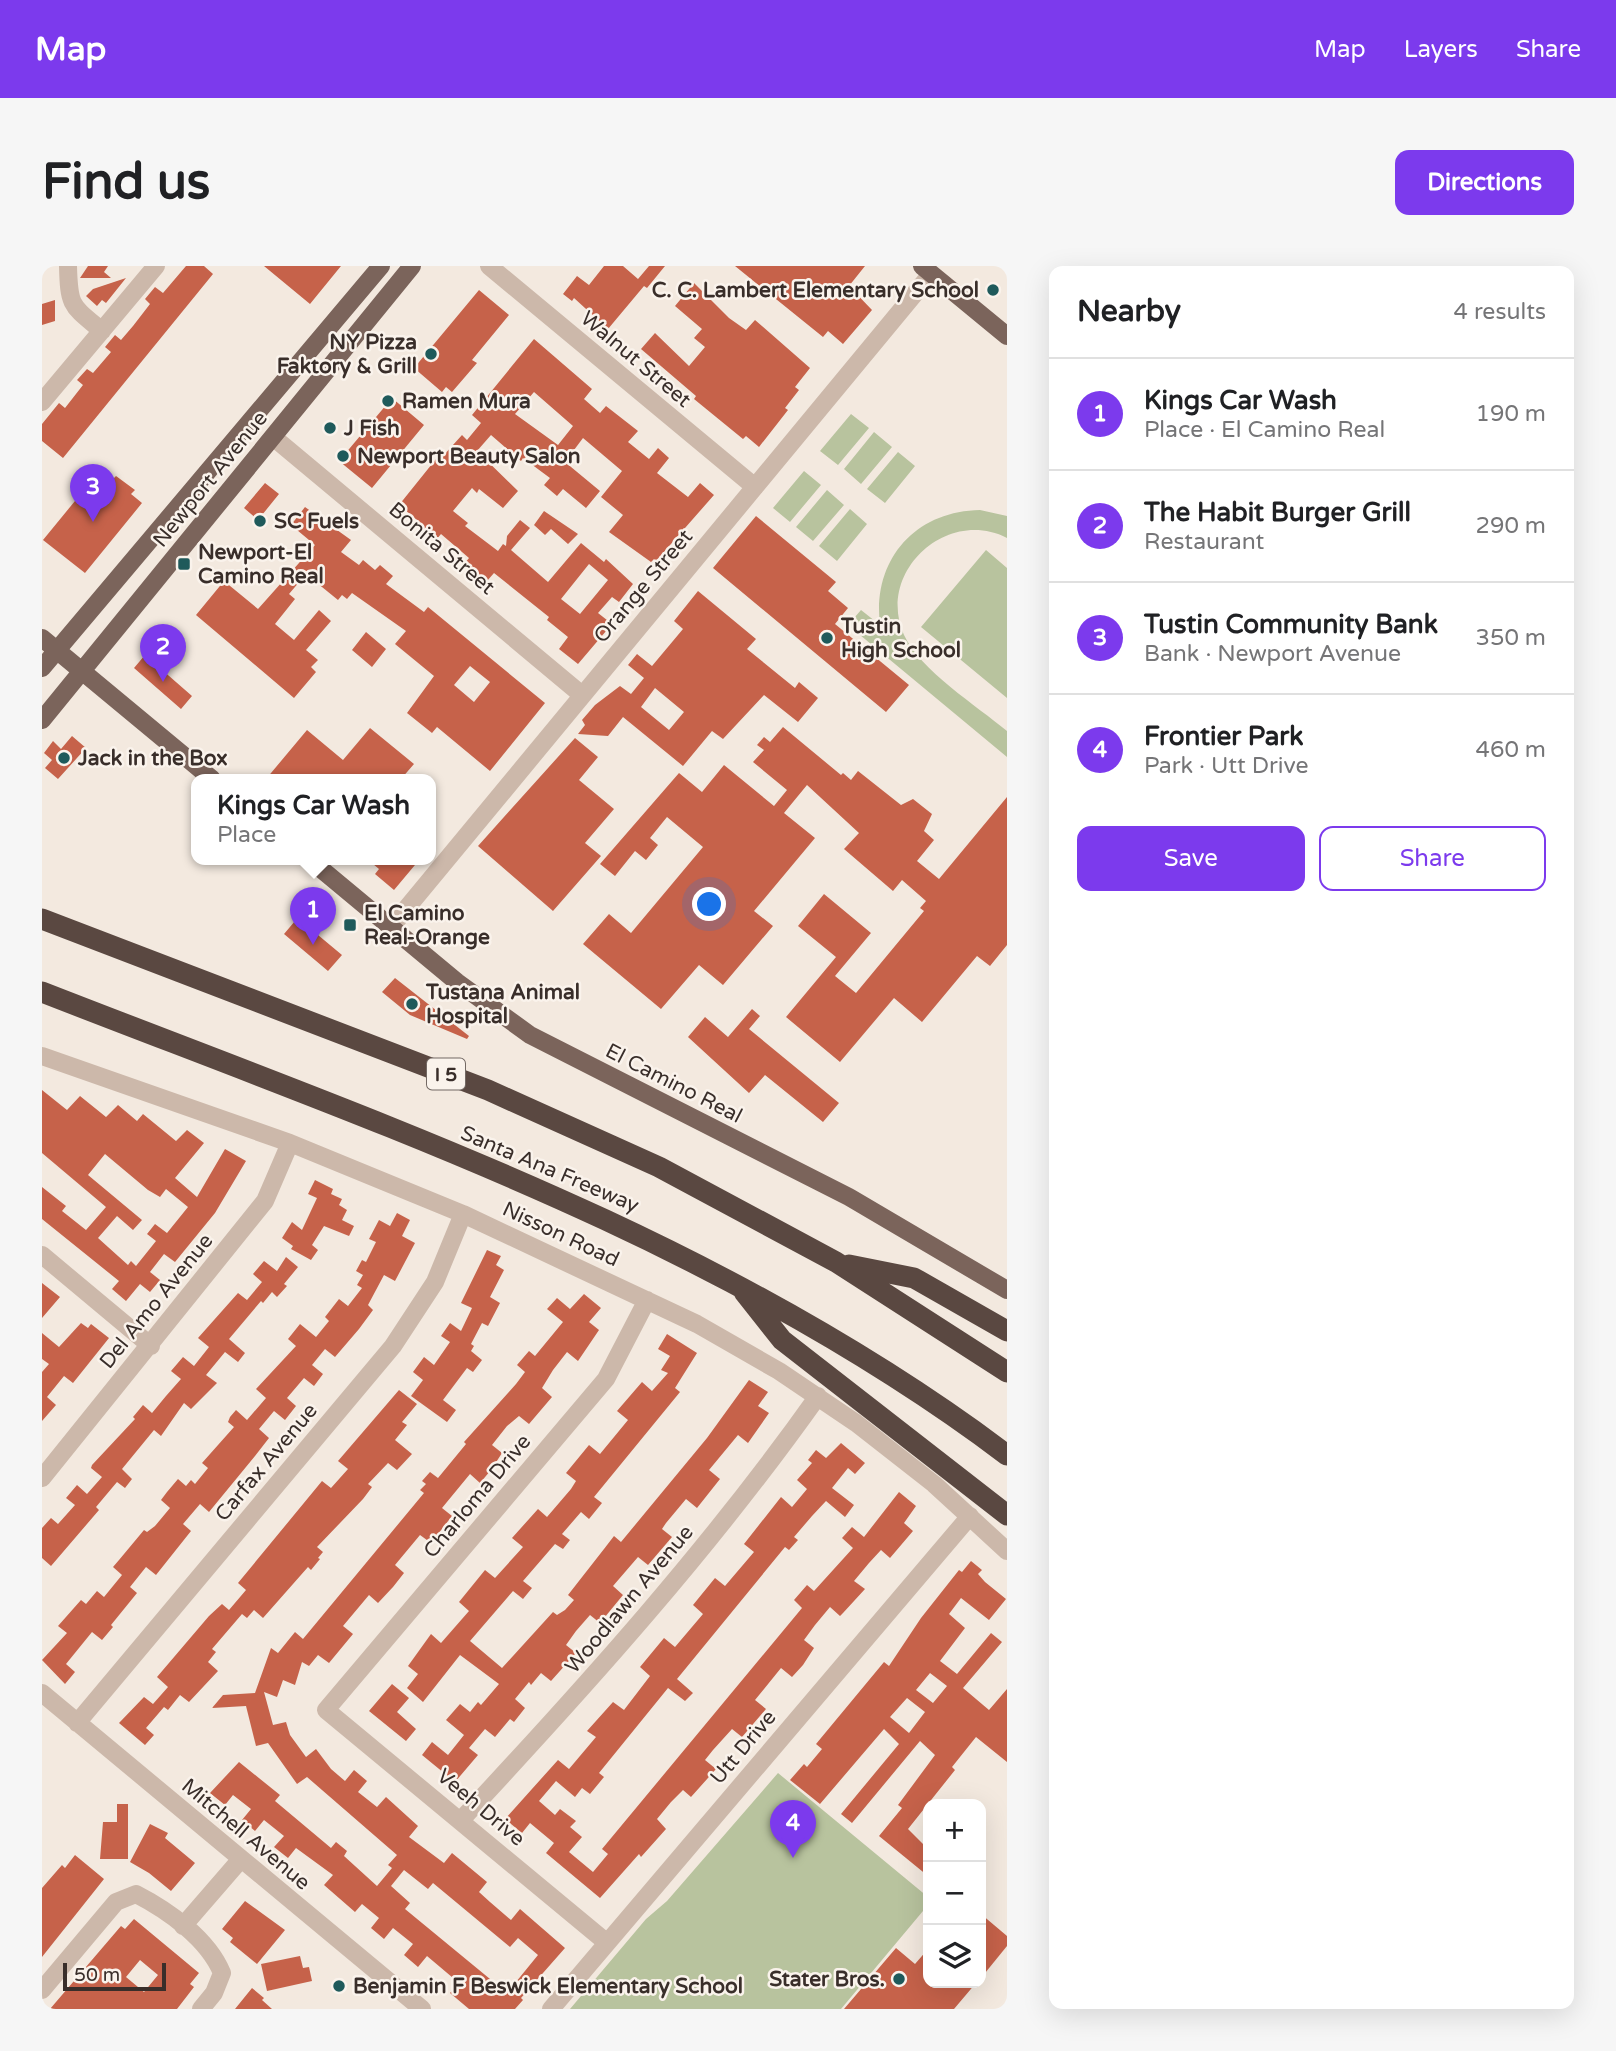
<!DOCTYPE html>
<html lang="en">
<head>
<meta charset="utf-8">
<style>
  :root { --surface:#fff; --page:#f6f6f6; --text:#202124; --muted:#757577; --line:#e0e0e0; --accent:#7c3aed }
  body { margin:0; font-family:"Varela Round",sans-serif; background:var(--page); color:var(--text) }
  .controls { position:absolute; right:21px; bottom:21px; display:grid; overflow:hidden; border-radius:14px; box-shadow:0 7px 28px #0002 }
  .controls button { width:63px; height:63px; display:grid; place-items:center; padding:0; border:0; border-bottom:2px solid var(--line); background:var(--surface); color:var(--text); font:35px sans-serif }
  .scale { position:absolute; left:21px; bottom:18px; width:103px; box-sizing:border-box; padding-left:7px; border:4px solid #392e2a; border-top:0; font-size:19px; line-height:24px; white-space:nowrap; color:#392e2a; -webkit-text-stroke:5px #faf3ec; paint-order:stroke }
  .you { position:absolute; left:668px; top:639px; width:24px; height:24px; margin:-18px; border:5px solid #fff; border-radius:50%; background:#1a73e8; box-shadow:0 0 0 10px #1a73e833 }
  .badge { display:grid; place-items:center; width:46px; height:46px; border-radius:50%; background:var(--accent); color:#fff; font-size:23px; font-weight:700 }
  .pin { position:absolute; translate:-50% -58px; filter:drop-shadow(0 2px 4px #0008) }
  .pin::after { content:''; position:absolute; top:37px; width:24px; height:21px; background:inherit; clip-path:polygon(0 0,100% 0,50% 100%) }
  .popup { position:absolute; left:149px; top:508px; width:245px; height:91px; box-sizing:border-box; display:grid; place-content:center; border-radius:14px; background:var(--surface); filter:drop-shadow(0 2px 5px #0005); font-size:23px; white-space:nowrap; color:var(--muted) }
  .popup b { font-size:26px; color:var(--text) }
  .popup::after { content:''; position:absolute; left:50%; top:100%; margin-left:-14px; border:14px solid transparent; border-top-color:var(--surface) }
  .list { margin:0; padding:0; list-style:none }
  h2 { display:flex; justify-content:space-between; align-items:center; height:91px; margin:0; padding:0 28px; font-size:30px }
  h2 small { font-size:23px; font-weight:400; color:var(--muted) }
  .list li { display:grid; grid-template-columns:46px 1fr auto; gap:21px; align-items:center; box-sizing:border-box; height:112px; padding:0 28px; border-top:2px solid var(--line) }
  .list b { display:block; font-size:26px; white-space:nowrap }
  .list p { margin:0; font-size:23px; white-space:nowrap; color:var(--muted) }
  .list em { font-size:23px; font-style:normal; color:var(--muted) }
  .actions { display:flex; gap:14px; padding:21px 28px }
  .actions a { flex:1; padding:16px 0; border:2px solid var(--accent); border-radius:14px; text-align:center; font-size:24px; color:var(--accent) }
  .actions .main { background:var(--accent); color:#fff }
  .icon { flex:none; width:38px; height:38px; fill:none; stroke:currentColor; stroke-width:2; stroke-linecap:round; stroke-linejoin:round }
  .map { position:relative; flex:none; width:965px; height:1743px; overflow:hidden; border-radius:14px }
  header { display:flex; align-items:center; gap:42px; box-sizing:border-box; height:98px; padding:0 35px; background:var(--accent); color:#fff }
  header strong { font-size:33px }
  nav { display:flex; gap:38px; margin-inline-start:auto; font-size:24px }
  .intro { display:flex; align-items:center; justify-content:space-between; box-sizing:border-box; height:168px; padding:0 42px }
  h1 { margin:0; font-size:49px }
  .button { padding:18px 32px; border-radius:14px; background:var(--accent); color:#fff; font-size:24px; font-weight:700 }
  main { display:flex; gap:42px; padding:0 42px }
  aside { flex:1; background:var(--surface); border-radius:14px; box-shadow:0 7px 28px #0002 }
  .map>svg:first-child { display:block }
  .green { fill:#b8c39e }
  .building { fill:#c6624a; fill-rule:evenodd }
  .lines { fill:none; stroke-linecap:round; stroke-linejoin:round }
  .minor { stroke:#ccb8aa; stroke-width:18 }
  .major { stroke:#7b645b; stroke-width:18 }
  .highway { stroke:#5a4841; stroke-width:21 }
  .poi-dot { fill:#1f5a5b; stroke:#faf3ec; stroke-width:2.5 }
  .labels { text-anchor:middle; stroke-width:5; stroke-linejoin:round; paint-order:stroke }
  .shield { fill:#faf3ec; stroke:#736964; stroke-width:2 }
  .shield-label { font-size:19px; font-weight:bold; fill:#392e2a }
  .poi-label { font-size:21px; font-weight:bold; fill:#392e2a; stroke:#faf3ec; text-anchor:start }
  .street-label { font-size:21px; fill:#392e2a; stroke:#faf3ec }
</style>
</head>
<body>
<header>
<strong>Map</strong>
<nav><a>Map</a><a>Layers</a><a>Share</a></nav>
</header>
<div class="intro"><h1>Find us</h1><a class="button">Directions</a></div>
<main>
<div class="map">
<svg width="965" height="1743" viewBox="0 0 965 1743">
  <rect width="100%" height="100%" fill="#f3e9df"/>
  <path class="green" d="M809 148 827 162 796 199 778 185Z
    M832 166 850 181 819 218 802 203Z
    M856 186 873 200 843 237 825 223Z
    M762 205 779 219 748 256 731 242Z
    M785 224 802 239 771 275 754 261Z
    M808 243 825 258 795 295 777 280Z
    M938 244 965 250V272C904 241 834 307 862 369 878 404 935 440 965 465V491L806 359 819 344 838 359C830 294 873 245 938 244Z
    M944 284 965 302V432L879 361Z
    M736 1507 886 1631V1639L799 1743H528L604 1653 625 1635Z"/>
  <path class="building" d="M46 0H66L62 6 69 12H38Z
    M144 0H162L171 8 21 192 0 175V158L17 137 23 142 41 119 35 114 45 103 51 107 69 86 63 81 73 69 79 74 91 60 108 38 103 33 113 21 121 27Z
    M222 0H299L268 38Z
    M562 0H581L596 13 607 0H623L605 22 602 20 566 63 532 32 530 35 521 28 535 10 547 19Z
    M693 0H823L807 20 830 44 801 78 786 65 781 71Z
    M84 12 64 37 60 34 55 40 44 30 51 23Z
    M652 17 687 52 704 64 713 54 768 102 753 121 757 124 743 142 746 144 717 181 704 170 701 173 652 133 654 130 599 83 613 67 647 100 663 81 652 72 660 63 633 40Z
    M437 24 467 49 430 94 435 97 410 126 404 121 400 126 372 102Z
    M13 34V55L0 59V38Z
    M492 73 550 123 542 133 558 147 564 140 596 165 586 176 607 193 616 182 627 192 615 207 646 231 658 217 672 229 614 295 612 293 609 296 567 266 581 249 559 231 580 205 541 172 523 196 558 225 544 242 521 223 515 230 502 219 508 212 481 192 479 195 449 169 435 185 476 225 461 242 437 223 435 227 430 222 411 245 426 257 423 260 456 285 461 278 464 280 465 270 478 254 488 262 469 284 506 316 539 277 562 296 564 293 591 318 577 336 570 331 556 347 570 358 536 398 517 383 526 371 505 354 507 351 452 307 445 315 423 297 427 292 399 268 394 274 372 257 375 254 357 239 398 188 401 190 420 169 425 174 439 157 430 149ZM492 126 531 160 516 179 473 148ZM547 298 566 314 538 348 519 333Z
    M350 132 382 159 330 222 297 195Z
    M62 205 71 213 74 210 93 224 89 228 100 237 43 307 1 274 51 213 53 215Z
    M223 217 237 228 216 254 202 242Z
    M263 241 309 274 299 286 317 299 321 294 333 304 338 299 351 310 344 318 382 346 386 341 503 437 448 505 395 461 390 467 365 447 392 410 353 378 364 365 310 327 305 333 300 329 296 334 264 308 247 328 253 333 233 358 252 374 277 344 289 355 264 384 276 394 269 401 274 406 252 432 154 349 182 315 216 343 273 279 249 259ZM428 400 448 416 432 436 412 419Z
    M502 245 536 268 526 278 509 263 503 269 492 259Z
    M714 250 794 316 786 325 806 342 793 358 867 419 844 446 671 302Z
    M656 325 714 373 705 383 753 422 757 416 776 432 756 456 722 429 681 473 670 465 641 500 581 451 566 470 536 468 543 459 540 454 553 439 578 420 589 428 602 412 586 399 595 388 610 400 641 363 632 355ZM613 422 642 446 627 464 599 441Z
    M324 366 344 383 330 401 310 384Z
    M103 389 150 430 139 443 92 402Z
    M741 461 799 509 801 507 809 514 816 505 859 539 871 533 890 548 882 565 892 574 875 595 897 613 965 531V679L948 700 935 690 880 756 852 732 798 796 744 751 794 691 756 660 782 628 829 667 793 710 814 727 882 645 878 642 884 635 860 614 851 625 802 583 817 567 765 519 742 547 773 572 712 645 731 660 681 719 657 699 619 743 541 678 567 648 589 667 661 581 625 551 608 572 616 579 604 594 593 585 573 610 558 598 637 507 660 526 682 499 732 540 745 524 711 496 722 484 715 479 722 471 728 476Z
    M328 462 372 498 359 513H224L265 464 301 494Z
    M30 470 44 482 16 513 3 502 10 494 2 487 11 475 19 483Z
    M533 472 556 491 537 514 572 543 543 577 559 590 511 645 436 580Z
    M325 593H378L352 624 333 608 337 603Z
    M253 655 268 667 270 664 300 689 286 705 242 668Z
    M353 712 427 770 425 773 368 749 340 726Z
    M710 743 718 750 707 763 797 837 781 856 723 809 707 827 646 771 663 751 686 771Z
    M0 824 25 844 38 830 64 851 76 839 95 855 101 848 134 875 145 864 162 877 133 912 155 931 183 883 204 895 173 947 133 996 122 988 108 1006 118 1014 108 1026 98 1018 84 1035 70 1023 77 1015 0 953V921L24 940 20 945 44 964 64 941 0 887ZM63 888 106 924 118 931 124 923 146 941 125 967 113 958 105 968 114 975 94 1000 89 995 86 999 56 972 75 950 91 964 100 954 46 909Z
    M273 914 291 923 289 928 300 933 297 939 305 944 300 954 312 960 307 970 282 960 270 979 276 984 269 994 249 983 251 980 240 972 250 956 260 964 275 932 266 928Z
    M355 947 368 954 360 970 373 977 353 1015 342 1009 326 1039 331 1044 317 1063 293 1091 283 1083 270 1099 281 1108 272 1120 262 1112 245 1132 254 1140 243 1154 232 1145 217 1163 227 1172 213 1190 167 1246 158 1238 141 1258 149 1265 114 1309 104 1301 88 1321 95 1327 69 1359 71 1361 60 1374 50 1366 24 1398 33 1406 23 1418 0 1394 25 1367 16 1360 39 1334 44 1338 55 1325 62 1331 80 1309 71 1301 77 1294 102 1264 105 1266 113 1260 128 1242 119 1234 125 1226 136 1213 144 1220 149 1214 153 1218 166 1202 160 1197 192 1161 186 1156 188 1151 194 1144 205 1154 224 1132 214 1123 254 1080 246 1073 258 1058 274 1071 287 1055 283 1051 297 1033 306 1040 320 1022 315 1019 321 1009 314 1005 320 994 324 996 334 976 327 973 337 954 348 960Z
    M445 984 459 990 454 999 462 1004 448 1031 458 1037 446 1060 440 1057 429 1078 432 1080 429 1085 440 1094 431 1106 425 1102 401 1134 414 1144 405 1156 369 1130 381 1114 371 1106 382 1091 392 1099 408 1076 399 1070 408 1057 419 1065 430 1042 419 1037Z
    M244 991 256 1001 242 1018 245 1020 235 1031 230 1026 221 1037 219 1035 187 1073 203 1087 196 1096 183 1086 164 1109 175 1117 149 1143 142 1137 119 1170 112 1164 80 1203 90 1213 83 1222 75 1216 54 1241 57 1244 9 1300 0 1292V1262L9 1252 16 1258 33 1239 24 1232 35 1219 45 1228 60 1211 49 1202 50 1199 93 1153 91 1151 101 1139 110 1147 124 1130 139 1113 129 1105 141 1091 152 1100 167 1081 156 1072 196 1027 205 1034 220 1016 211 1008 222 995 235 1005Z
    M0 1017 18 1031 0 1052Z
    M542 1028 559 1042 547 1056 557 1064 536 1095 525 1086 511 1104 500 1122 510 1131 487 1158 477 1150 465 1160 450 1179 460 1187 449 1204 438 1217 428 1208 400 1242 410 1250 389 1277 378 1269 353 1299 362 1307 351 1321 336 1337 327 1329 301 1360 311 1368 287 1397 276 1389 267 1400 260 1396 253 1419 241 1414 235 1431 222 1426 231 1459 244 1456 248 1469 264 1491 274 1483 289 1503 303 1515 312 1504 325 1515 316 1526 335 1541 344 1531 376 1560 367 1571 402 1597 410 1587 445 1616 437 1626 448 1636 469 1654 478 1643 523 1682 479 1732 481 1734 473 1743H427L408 1727 417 1717 385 1690 376 1701 362 1689 371 1678 351 1662 342 1673 329 1662 337 1652 320 1638 313 1646 282 1619 291 1609 254 1582 246 1592 232 1581 242 1570 222 1554 213 1565 200 1554 209 1543 191 1529 183 1539 168 1527 197 1496 238 1529 233 1535 289 1582 294 1576 305 1585 302 1590 335 1620 350 1602 346 1599 355 1589 265 1511 255 1518 226 1477 214 1480 204 1440 170 1442 181 1429 213 1427 229 1382 236 1387 253 1366 261 1373 382 1227 378 1224 384 1218 380 1215 388 1206 396 1212 424 1178 422 1176 474 1118 483 1106 475 1099 487 1085 493 1090 521 1056 505 1043 515 1032 528 1043ZM362 1604 386 1623 391 1617 468 1681 476 1672 496 1689 465 1727 363 1643 368 1637 349 1620Z
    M39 1057 46 1062 49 1058 67 1072 31 1117 22 1110 5 1131 14 1139 0 1155V1106L7 1098 0 1093V1067L17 1081Z
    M625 1068 655 1087 633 1122 638 1126 552 1231 560 1237 547 1253 539 1246 520 1268 528 1274 521 1283 513 1278 481 1315 490 1322 481 1333 471 1325 428 1375 460 1402 511 1346 515 1349 523 1344 532 1334 526 1329 562 1283 572 1270 579 1276 665 1172 707 1114 726 1126 716 1140 727 1147 706 1177 696 1169 667 1204 678 1213 655 1242 644 1233 624 1257 620 1263 630 1271 606 1299 596 1291 571 1320 581 1329 558 1357 548 1349 534 1365 524 1379 534 1387 509 1415 499 1407 489 1419 487 1416 473 1433 483 1442 472 1456 468 1453 453 1471 443 1463 427 1482 436 1489 413 1516 380 1489 390 1476 406 1489 422 1469 404 1454 418 1438 428 1446 436 1436 439 1439 457 1418 418 1389 381 1436 365 1422 376 1408 366 1400 389 1368 399 1377 427 1345 417 1336 443 1304 453 1312 481 1281 470 1272 496 1243 505 1251 529 1223 534 1215 524 1207 547 1179 558 1188 586 1154 575 1145 600 1116 610 1125 626 1107 619 1104 628 1090 616 1083Z
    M357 1124 375 1138 360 1156 365 1159 353 1174 370 1188 355 1204 346 1197 326 1218 330 1221 321 1233 275 1281 281 1286 276 1292 278 1293 269 1304 266 1301 221 1352 212 1344 205 1352 200 1348 170 1383 174 1386 166 1396 176 1405 147 1436 138 1429 126 1444 122 1441 104 1462 112 1469 103 1479 77 1457 102 1431 111 1438 126 1421 115 1411 167 1350 180 1338 187 1344 204 1324 196 1317 280 1215 289 1222 306 1203 296 1195Z
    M799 1177 823 1197 813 1208 806 1202 790 1222 812 1239 803 1251 784 1235 770 1250 752 1271 756 1274 747 1284 743 1281 635 1413 651 1427 643 1435 626 1422 557 1507 562 1511 548 1528 540 1522 533 1531 514 1515 497 1535 513 1549 518 1543 534 1555 528 1561 540 1571 527 1586 551 1606 566 1588 560 1583 760 1342 752 1334 765 1319 772 1325 811 1282 800 1272 810 1261 822 1271 857 1226 874 1240 862 1257 871 1265 848 1292 839 1284 827 1297 812 1315 823 1323 801 1347 798 1350 788 1341 773 1359 762 1374 772 1382 761 1399 750 1411 739 1402 713 1434 724 1443 700 1471 690 1463 671 1484 663 1494 674 1503 649 1531 641 1524 629 1536 615 1553 624 1563 599 1591 597 1588 558 1632 504 1587 512 1577 488 1557 480 1567 463 1553 516 1494 527 1503 554 1471 545 1465 571 1436 582 1444 608 1410 598 1401 622 1372 633 1381 661 1348 651 1339 673 1312 683 1320 712 1286 702 1278 739 1231 750 1241 765 1223 755 1214 770 1197 766 1194 774 1184 784 1192Z
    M929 1295 940 1304 936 1308 943 1316 964 1333 947 1354 919 1332 907 1348 923 1362 898 1395 915 1408 949 1367 960 1376 921 1422 947 1444 965 1423V1496L934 1471 910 1501 913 1504 866 1563 886 1583V1610L837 1570 860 1542 856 1539 893 1489 878 1475 810 1557 799 1548 857 1478 842 1463 778 1538 748 1514 762 1498 765 1501 780 1483 774 1478 842 1396 847 1400 879 1352 917 1304 920 1306ZM888 1407 905 1420 891 1437 874 1424ZM865 1432 883 1446 867 1467 848 1451Z
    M350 1418 367 1432 355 1446 374 1463 364 1475 327 1445Z
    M75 1538H86V1593H58L61 1556H75Z
    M108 1558 126 1567 123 1572 153 1597 129 1625 107 1607 88 1596Z
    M33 1589 62 1613 0 1691V1622L20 1599 23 1602Z
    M203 1635 243 1664 215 1698 188 1676 191 1672 180 1663Z
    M939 1648 965 1670V1680L939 1712Z
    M92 1653 157 1707 148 1718 152 1721 135 1743H8L79 1660 83 1663ZM98 1694 116 1709 102 1726 84 1711Z
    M854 1682 873 1698 886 1683V1717H934L912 1743H802Z
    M258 1690 261 1702 267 1701 270 1715 225 1725 219 1698Z
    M210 1722 222 1732 220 1734 230 1743H193Z"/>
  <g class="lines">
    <path class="minor" d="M26 0C27 41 29 39 60 65
      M447 0 713 221
      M0 136 114 0
      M231 171 540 429
      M349 661 889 8
      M0 790 248 877 421 948 655 1058 737 1105 814 1157 892 1218 965 1285
      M0 989 109 1080
      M0 1212 223 935 248 877
      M0 1427 380 1743
      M35 1457 351 1080 393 1016 421 948
      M419 1554C545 1419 669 1281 776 1130
      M141 1660 199 1593
      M564 1676 284 1444 564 1113 605 1034
      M0 1724 74 1636 94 1628C127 1645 166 1673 180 1707L172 1727 159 1743
      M509 1743 928 1250"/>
    <path class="major" d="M880 0 965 70
      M0 372 170 513
      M0 402 339 0
      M0 454 370 0
      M267 593 415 716 488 769 807 931 965 1024"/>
    <path class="highway" d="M0 653 446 824 617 901 794 996 965 1106
      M0 726C333 856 677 972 965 1189
      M807 999 872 1012 965 1065
      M702 1026 740 1074 965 1249"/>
  </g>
  <g class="poi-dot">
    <circle cx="951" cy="24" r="7"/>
    <circle cx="389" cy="88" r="7"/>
    <circle cx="346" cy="135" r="7"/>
    <circle cx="288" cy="162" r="7"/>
    <circle cx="301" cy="190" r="7"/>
    <circle cx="218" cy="255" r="7"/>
    <rect x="135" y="291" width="14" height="14" rx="3.5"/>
    <circle cx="785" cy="372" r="7"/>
    <circle cx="22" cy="492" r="7"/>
    <rect x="301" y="652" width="14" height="14" rx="3.5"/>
    <circle cx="370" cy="738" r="7"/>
    <circle cx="857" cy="1713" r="7"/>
    <circle cx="297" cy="1720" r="7"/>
  </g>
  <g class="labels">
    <rect class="shield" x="385" y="792.5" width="38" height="31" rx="5"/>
    <g class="shield-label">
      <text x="404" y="815">I 5</text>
    </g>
    <g class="poi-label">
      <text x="937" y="31" text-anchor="end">C. C. Lambert Elementary School</text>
      <text x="375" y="83" text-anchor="end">NY Pizza<tspan x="375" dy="24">Faktory &amp; Grill</tspan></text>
      <text x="360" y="142">Ramen Mura</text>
      <text x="302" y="169">J Fish</text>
      <text x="315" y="197">Newport Beauty Salon</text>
      <text x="232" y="262">SC Fuels</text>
      <text x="156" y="293">Newport-El<tspan x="156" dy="24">Camino Real</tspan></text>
      <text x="799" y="367">Tustin<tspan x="799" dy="24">High School</tspan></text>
      <text x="36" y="499">Jack in the Box</text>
      <text x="322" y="654">El Camino<tspan x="322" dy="24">Real-Orange</tspan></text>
      <text x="384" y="733">Tustana Animal<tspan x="384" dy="24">Hospital</tspan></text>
      <text x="843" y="1720" text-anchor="end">Stater Bros.</text>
      <text x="311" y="1727">Benjamin F Beswick Elementary School</text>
    </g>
    <g class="street-label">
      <text transform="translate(594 93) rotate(40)" y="7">Walnut Street</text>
      <text transform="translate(168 213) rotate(-51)" y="7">Newport Avenue</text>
      <text transform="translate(400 282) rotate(40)" y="7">Bonita Street</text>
      <text transform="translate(601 320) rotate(-50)" y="7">Orange Street</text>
      <text transform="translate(632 817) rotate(27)" y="7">El Camino Real</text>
      <text transform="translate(508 903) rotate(23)" y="7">Santa Ana Freeway</text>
      <text transform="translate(519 968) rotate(25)" y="7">Nisson Road</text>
      <text transform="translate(114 1035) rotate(-51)" y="7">Del Amo Avenue</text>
      <text transform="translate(224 1196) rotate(-50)" y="7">Carfax Avenue</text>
      <text transform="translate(435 1230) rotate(-50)" y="7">Charloma Drive</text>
      <text transform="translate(587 1333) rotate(-50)" y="7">Woodlawn Avenue</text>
      <text transform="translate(701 1481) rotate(-50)" y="7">Utt Drive</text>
      <text transform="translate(439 1541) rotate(40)" y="7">Veeh Drive</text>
      <text transform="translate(204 1568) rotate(40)" y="7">Mitchell Avenue</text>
    </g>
  </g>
</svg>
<div class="controls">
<button>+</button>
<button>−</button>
<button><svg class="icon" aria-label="layers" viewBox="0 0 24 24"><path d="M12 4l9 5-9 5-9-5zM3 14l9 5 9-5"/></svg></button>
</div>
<div class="scale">50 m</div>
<div class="you"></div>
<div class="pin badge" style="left:271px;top:679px">1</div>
<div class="popup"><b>Kings Car Wash</b>Place</div>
<div class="pin badge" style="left:121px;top:416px">2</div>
<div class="pin badge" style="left:51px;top:256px">3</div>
<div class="pin badge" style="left:751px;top:1592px">4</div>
</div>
<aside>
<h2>Nearby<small>4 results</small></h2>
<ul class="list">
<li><span class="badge">1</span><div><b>Kings Car Wash</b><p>Place · El Camino Real</p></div><em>190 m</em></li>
<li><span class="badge">2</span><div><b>The Habit Burger Grill</b><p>Restaurant</p></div><em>290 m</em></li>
<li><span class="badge">3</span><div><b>Tustin Community Bank</b><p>Bank · Newport Avenue</p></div><em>350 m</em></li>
<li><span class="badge">4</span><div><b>Frontier Park</b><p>Park · Utt Drive</p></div><em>460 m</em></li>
</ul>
<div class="actions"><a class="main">Save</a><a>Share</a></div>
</aside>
</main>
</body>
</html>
